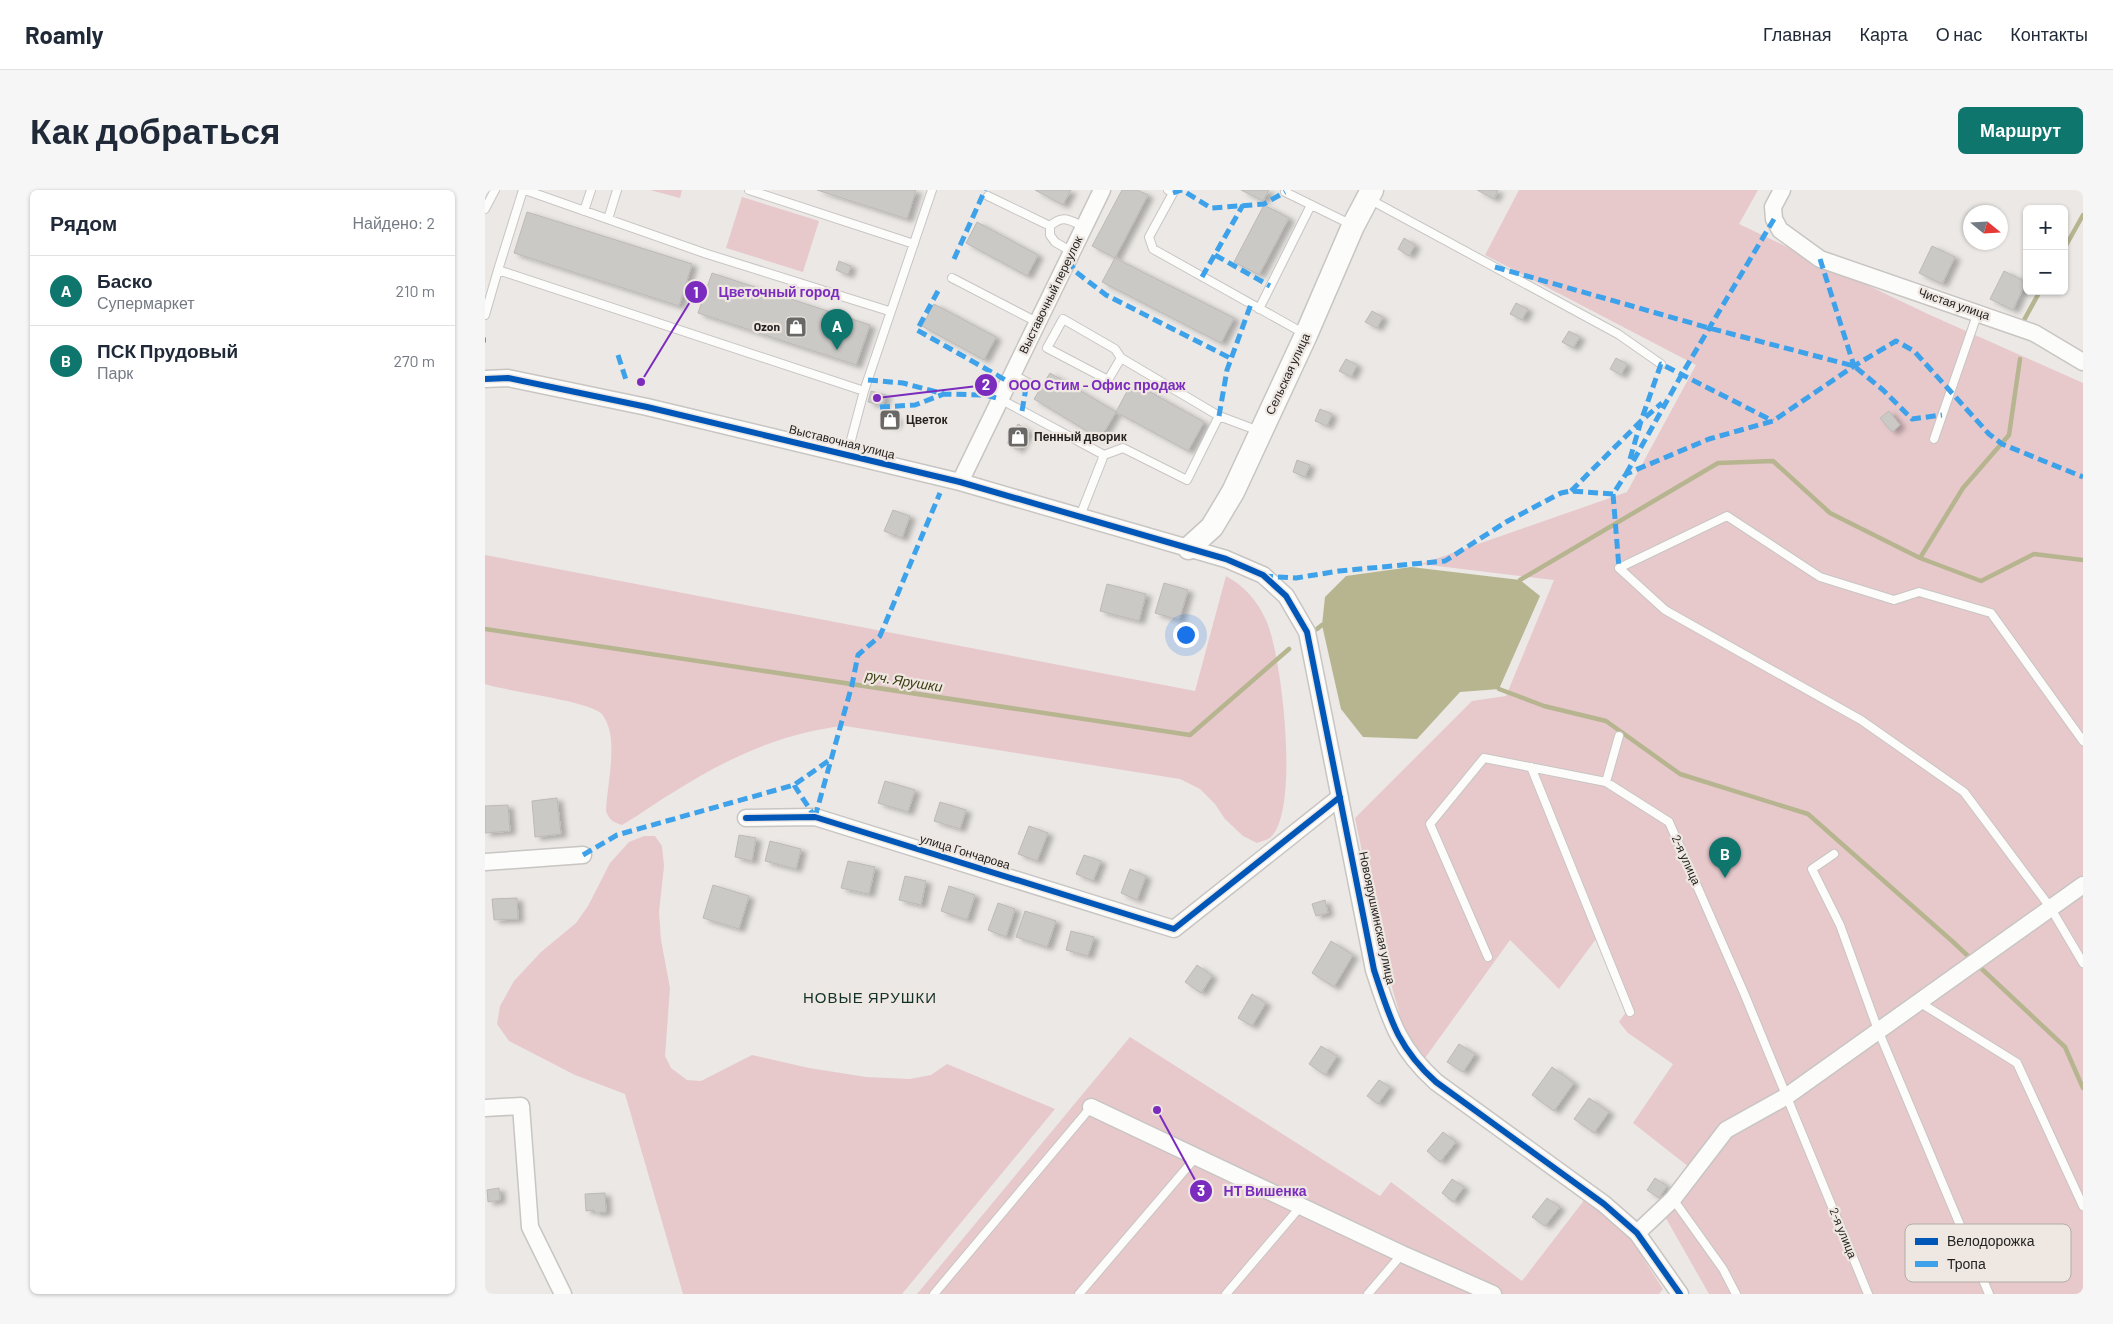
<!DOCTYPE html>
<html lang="ru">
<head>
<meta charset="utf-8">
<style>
  :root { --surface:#fff; --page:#f6f6f7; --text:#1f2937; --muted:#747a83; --line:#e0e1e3; --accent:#0f766e }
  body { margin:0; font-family:Barlow,sans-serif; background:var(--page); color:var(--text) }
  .controls { position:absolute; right:15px; top:15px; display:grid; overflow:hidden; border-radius:8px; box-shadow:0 1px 4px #0004 }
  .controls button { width:45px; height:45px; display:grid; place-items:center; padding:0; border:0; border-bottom:1px solid var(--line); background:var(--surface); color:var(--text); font:25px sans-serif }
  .compass { position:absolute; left:1478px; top:15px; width:45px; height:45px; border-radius:50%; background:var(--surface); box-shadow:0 1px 4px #0004; rotate:108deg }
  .you { position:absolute; left:700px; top:444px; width:18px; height:18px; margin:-12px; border:4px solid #fff; border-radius:50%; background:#1a73e8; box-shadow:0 0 0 8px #1a73e833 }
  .badge { display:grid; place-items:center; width:32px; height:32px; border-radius:50%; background:var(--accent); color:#fff; font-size:16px; font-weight:700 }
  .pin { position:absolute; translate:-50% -41px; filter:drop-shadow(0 1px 2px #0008) }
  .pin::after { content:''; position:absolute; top:26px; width:18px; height:15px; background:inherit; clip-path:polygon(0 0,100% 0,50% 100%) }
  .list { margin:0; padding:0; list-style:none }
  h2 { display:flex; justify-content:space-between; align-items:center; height:65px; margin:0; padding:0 20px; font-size:21px }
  h2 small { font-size:16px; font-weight:400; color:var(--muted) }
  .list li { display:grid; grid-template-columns:32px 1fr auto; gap:15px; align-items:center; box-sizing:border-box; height:70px; padding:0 20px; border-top:1px solid var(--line) }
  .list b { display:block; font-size:19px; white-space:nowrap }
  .list p { margin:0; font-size:16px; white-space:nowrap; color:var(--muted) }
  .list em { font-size:16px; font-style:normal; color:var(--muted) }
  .map { position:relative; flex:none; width:1598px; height:1104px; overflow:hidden; border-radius:8px }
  header { display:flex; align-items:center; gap:30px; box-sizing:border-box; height:70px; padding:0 25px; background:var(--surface); border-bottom:1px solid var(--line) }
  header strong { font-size:24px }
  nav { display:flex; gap:28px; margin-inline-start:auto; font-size:18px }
  .intro { display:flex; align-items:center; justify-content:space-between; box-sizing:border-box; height:120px; padding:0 30px }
  h1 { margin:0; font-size:35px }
  .button { padding:12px 22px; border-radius:8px; background:var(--accent); color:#fff; font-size:18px; font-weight:700 }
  main { display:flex; gap:30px; padding:0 30px }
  aside { flex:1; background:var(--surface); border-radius:8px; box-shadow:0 1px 4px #0004 }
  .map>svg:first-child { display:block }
  .green { fill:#e7c9cc }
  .water { fill:#b6b590 }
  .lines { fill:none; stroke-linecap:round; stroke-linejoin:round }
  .stream { stroke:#b6b590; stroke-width:4.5 }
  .building { fill:#cbc9c6; stroke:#bcb9b7; filter:url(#shadow) }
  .lane-casing { stroke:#c8c5c3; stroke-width:10 }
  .street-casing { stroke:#c8c5c3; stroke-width:19 }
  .secondary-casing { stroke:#c8c5c3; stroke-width:25 }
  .lane { stroke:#fcfcfb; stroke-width:8 }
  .street { stroke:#fcfcfb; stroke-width:16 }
  .secondary { stroke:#fcfcfb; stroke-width:22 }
  .quiet { stroke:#3ea2ea; stroke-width:5; stroke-dasharray:10 5; stroke-linecap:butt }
  .cycleway-casing { stroke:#eee7e2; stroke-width:9 }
  .cycleway { stroke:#0057b8; stroke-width:6 }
  .labels { text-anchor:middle; stroke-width:4.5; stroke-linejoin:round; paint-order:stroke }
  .street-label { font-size:12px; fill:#252321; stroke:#eee7e2 }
  .poi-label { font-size:12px; font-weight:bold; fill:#252321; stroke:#eee7e2; text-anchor:start }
  .water-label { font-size:14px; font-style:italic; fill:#3f3e14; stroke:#eee7e2 }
  .quarter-label { font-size:15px; letter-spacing:1px; fill:#11322c; stroke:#eee7e2 }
  .key { fill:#eee7e2; stroke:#b2aca8; stroke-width:1 }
  .key-label { font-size:14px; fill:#252321 }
  .leader { fill:none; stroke:#7b2cbf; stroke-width:2 }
  .callout-dot { fill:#7b2cbf; stroke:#eee7e2; stroke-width:2 }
  .mark-label { font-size:15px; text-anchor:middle; font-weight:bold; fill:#fff }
  .callout-label { font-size:14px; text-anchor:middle; font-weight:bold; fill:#7b2cbf; stroke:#eee7e2; stroke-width:4.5; stroke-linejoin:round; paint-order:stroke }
</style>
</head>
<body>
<header>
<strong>Roamly</strong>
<nav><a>Главная</a><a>Карта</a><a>О нас</a><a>Контакты</a></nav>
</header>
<div class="intro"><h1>Как добраться</h1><a class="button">Маршрут</a></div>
<main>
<aside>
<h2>Рядом<small>Найдено: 2</small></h2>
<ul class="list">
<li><span class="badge">A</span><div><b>Баско</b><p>Супермаркет</p></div><em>210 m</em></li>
<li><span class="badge">B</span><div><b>ПСК Прудовый</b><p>Парк</p></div><em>270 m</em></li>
</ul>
</aside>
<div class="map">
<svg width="1598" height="1104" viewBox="0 0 1598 1104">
  <defs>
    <filter id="shadow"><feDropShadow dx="5.5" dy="3" stdDeviation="2.5" flood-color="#0004"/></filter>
  </defs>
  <rect width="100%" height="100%" fill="#ebe8e5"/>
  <path class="green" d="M165 0H197L195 8Z
    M1034 0H1273L1254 34 1445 125 1598 193V1104H1224L1174 1016 1204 977 1148 933 1188 874 1143 843 1134 832 1141 822 1111 749 1074 799 1025 750 940 868 919 839 902 780 870 628 987 511 1021 506 1069 390 936 374 1142 302 1211 175 1000 65Z
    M257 7 334 31 318 82 241 58Z
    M0 365 710 501 741 386C759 396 772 410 781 430 797 465 815 619 786 647 783 650 776 651 772 653L758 646 740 629 730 614 715 599 695 589 360 536C301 541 241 569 192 600 173 611 156 624 137 635 128 632 124 630 121 621 122 596 132 556 122 533 121 530 118 525 116 523 99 510 25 502 0 494Z
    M159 646H170L177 656 179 676 174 722 176 750 185 798 180 866 186 878 202 890 216 891 267 865 324 878 381 887 425 889 446 885 462 874 570 919 417 1104H198L140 904 90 885 24 851 12 834 15 816 29 791 56 762 91 733 103 716 125 673 144 652Z
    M645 847 895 1006 906 992 1037 1091 1100 1009 1147 1051 1178 1099 1174 1104H432Z"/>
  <path class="water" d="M926 377 1035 390 1055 406 1014 499 975 502 932 549 878 547 856 519 837 435 840 407 861 386Z"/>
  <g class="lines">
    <path class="stream" d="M1579 59 1598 25
      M1538 132 1555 101
      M1435 368 1478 298 1524 245 1535 169
      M1035 390 1233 273 1288 271 1345 323 1435 368 1496 391 1549 364 1598 370
      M0 439 705 545 804 459
      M832 439 837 435
      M1014 499 1059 516 1121 531 1195 584 1323 624 1467 751 1580 857 1598 898"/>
  </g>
  <path class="building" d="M332 0H431L422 29Z
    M550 0H586L578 15Z
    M637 0H652L663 5 630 68 607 56Z
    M756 0H784L778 11Z
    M992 0H1013L1009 9Z
    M779 15 804 28 774 85 749 72Z
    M42 22 207 74 194 116 29 63Z
    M492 32 553 65 542 86 481 53Z
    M919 48 930 55 924 66 913 59Z
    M1447 56 1470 67 1457 94 1434 83Z
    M630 68 749 128 736 153 617 92Z
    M354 71 366 76 363 85 351 80Z
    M1519 81 1541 92 1528 120 1505 109Z
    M227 83 385 135 371 175 213 123Z
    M1031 113 1043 119 1037 130 1025 124Z
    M449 114 511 147 499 170 437 136Z
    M887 121 898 127 892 138 880 132Z
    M1084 141 1095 147 1088 158 1077 152Z
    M1131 168 1142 174 1136 185 1125 179Z
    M861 169 872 175 866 187 854 181Z
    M565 183 631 222 615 249 549 209Z
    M647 192 719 232 703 261 631 222Z
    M386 201 401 205 397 216 383 212Z
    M835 219 847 224 842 236 830 231Z
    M1404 221 1415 235 1407 242 1395 228Z
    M402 224 412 228 409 236 399 233Z
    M533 234 544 241 533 260 522 253Z
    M812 270 825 275 820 287 808 282Z
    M408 320 425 326 417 348 399 341Z
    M679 393 703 400 694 430 670 423Z
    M622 394 661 404 654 431 615 421Z
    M400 591 430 600 423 622 393 613Z
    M72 608 76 644 50 647 47 611Z
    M455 612 481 620 475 639 449 631Z
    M23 615 25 641 0 643V616Z
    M544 636 563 643 552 671 533 664Z
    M254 645 271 648 267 671 250 667Z
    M285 651 316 659 311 679 280 671Z
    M599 665 616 671 608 691 591 684Z
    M363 671 390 677 384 704 356 698Z
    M645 679 661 686 652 710 636 703Z
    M420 686 441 691 436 715 414 710Z
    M228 695 264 706 254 739 218 728Z
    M464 696 490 705 482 730 456 721Z
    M32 708 33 729 9 730 7 709Z
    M840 710 843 723 831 726 827 714Z
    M513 713 530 719 521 747 503 740Z
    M540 721 571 731 562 757 531 747Z
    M586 741 609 747 603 766 581 760Z
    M846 751 868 765 849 797 827 783Z
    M712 775 727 786 716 803 700 792Z
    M767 804 781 813 767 836 753 828Z
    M974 854 990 864 978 882 962 872Z
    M836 856 852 866 840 885 824 874Z
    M1067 877 1089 893 1069 921 1047 905Z
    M894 890 905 897 893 914 882 906Z
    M1104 908 1124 922 1109 943 1089 929Z
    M958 942 971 952 955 972 942 961Z
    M1170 988 1182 996 1174 1008 1162 1000Z
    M967 989 979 997 968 1012 957 1003Z
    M14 998 15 1010 3 1012 2 1000Z
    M120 1003 121 1022 110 1023 109 1020 101 1021 100 1004Z
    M1062 1008 1075 1017 1060 1036 1047 1027Z"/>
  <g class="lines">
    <g class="lane-casing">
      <path id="lane" d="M38 0 13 80 379 201
        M40 0 222 64 404 121
        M264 0 429 54
        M683 0 688 3 664 47 668 59 820 144
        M801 0 800 2 867 35
        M503 6 565 36
        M884 9 1133 144 1176 174
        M0 19 10 0
        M99 21 106 0
        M123 29 132 0
        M587 62 570 52 565 45V36C578 24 585 30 599 37
        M467 88 552 132
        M774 119 826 15
        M0 125 13 80
        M527 184 547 195
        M515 209 619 265 638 258 702 290 734 226 636 168 623 190 562 158 578 129 630 159 636 168
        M734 226 774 241
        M1449 249 1493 122
        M362 265 379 201 447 0
        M595 326 619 265
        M1598 551 1506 423 1434 402 1409 410 1335 387 1242 326 1134 378 1180 420 1376 530 1479 602 1565 717 1598 773
        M1046 577 1145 822
        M1121 592 1134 546
        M1349 664 1327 679 1355 735 1393 840 1504 1104
        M1003 767 945 634 999 568 1121 592 1184 632 1259 803 1383 1104
        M1434 812 1532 873 1598 1016
        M1188 1009 1238 1079 1251 1104
        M449 1104 606 917
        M594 1104 711 967
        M741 1104 816 1016
        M883 1104 917 1064"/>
    </g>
    <g class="street-casing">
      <path id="street" d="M1297 0 1288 17 1289 29 1295 40 1335 69 1549 143 1598 172
        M0 189 23 188 162 217 475 292 741 369 778 385 801 406 822 442 889 780C905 828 912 857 951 892L1119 1014 1152 1043 1195 1104
        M475 292 617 0
        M261 628 330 627 689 739 855 607
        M0 672 98 665
        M606 917 917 1064 1008 1104
        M0 918 36 916 45 1037 78 1104
        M1152 1043 1188 1009 1241 940 1302 906 1598 695"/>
    </g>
    <g class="secondary-casing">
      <path id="secondary" d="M704 358 727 337 748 302 821 145 868 36 887 0"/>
    </g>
    <use href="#lane" class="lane"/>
    <use href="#street" class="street"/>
    <use href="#secondary" class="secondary"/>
    <path class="quiet" d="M688 3 697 0 726 18 779 14 800 2
      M730 65 785 96
      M469 69 500 0
      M1335 69 1369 176
      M583 70 591 82 621 105 747 169
      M1010 77 1224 138 1369 176 1398 200 1427 229 1457 225
      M717 87 758 15
      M453 101 432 140 524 192
      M0 150H1
      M133 165 142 193
      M383 190 418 193 459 204 500 205 515 209
      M395 217 430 215 459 204
      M537 221 542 192
      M734 226 742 180 766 114
      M1145 269 1156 231 1176 174 1288 231
      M1141 284 1197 184 1289 29
      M1086 301 1156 231 1177 213
      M1128 304 1134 378
      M778 386 811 388 854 381 960 371 1021 332 1076 303 1086 301 1128 304 1141 284 1224 249 1288 231 1369 176 1411 151 1429 161 1504 244 1517 254 1598 287
      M309 595 330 627
      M330 627 367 495 373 465 395 446 455 303
      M98 665 132 645 309 595 346 569"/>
    <g class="cycleway-casing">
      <path id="cycleway" d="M0 189 23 188 162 217 475 292 741 369 778 385 801 406 822 442 889 780C905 828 912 857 951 892L1119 1014 1152 1043 1195 1104
        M261 628 330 627 689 739 855 607"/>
    </g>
    <use href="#cycleway" class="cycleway"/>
  </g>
  <defs>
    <g id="shop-square" transform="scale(1.125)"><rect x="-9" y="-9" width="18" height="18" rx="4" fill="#6a6866" stroke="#eee7e2"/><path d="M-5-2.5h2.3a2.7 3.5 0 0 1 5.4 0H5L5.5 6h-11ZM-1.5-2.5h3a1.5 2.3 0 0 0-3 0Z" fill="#fff"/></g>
  </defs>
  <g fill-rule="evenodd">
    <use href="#shop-square" x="311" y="137"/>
    <use href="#shop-square" x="405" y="230"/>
    <use href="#shop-square" x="533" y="247"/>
  </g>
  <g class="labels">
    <g class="street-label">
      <text transform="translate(566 105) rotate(-64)" y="4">Выставочный переулок</text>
      <text transform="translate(1469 114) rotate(19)" y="4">Чистая улица</text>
      <text transform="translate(803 184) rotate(-65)" y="4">Сельская улица</text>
      <text transform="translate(357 252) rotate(14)" y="4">Выставочная улица</text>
      <text transform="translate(480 662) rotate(17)" y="4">улица Гончарова</text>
      <text transform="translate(1201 670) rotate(66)" y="4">2-я улица</text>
      <text transform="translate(892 728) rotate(78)" y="4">Новоярушкинская улица</text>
      <text transform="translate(1358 1043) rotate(68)" y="4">2-я улица</text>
    </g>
    <g class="poi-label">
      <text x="295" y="141" text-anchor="end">Ozon</text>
      <text x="421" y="234">Цветок</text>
      <text x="549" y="251">Пенный дворик</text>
    </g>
    <g class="water-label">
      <text transform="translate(419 491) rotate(9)" y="5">руч. Ярушки</text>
    </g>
    <g class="quarter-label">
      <text x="385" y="813">НОВЫЕ ЯРУШКИ</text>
    </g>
  </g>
  <rect x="1420" y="1034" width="166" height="58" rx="8" class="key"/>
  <rect x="1430" y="1048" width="23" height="7" fill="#0057b8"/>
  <rect x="1430" y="1071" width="23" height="6" fill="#3ea2ea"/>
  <g class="key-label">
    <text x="1462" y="1056">Велодорожка</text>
    <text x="1462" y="1079">Тропа</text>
  </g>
  <path class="leader" d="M156 192L211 102M392 208L501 195M672 920L716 1001"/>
  <g class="callout-dot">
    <circle cx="156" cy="192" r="5"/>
    <circle cx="392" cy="208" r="5"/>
    <circle cx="672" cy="920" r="5"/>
    <circle cx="211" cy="102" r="12"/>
    <circle cx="501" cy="195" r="12"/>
    <circle cx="716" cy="1001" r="12"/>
  </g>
  <g class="mark-label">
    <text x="211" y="108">1</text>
    <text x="501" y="200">2</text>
    <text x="716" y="1006">3</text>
  </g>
  <g class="callout-label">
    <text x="294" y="107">Цветочный город</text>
    <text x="612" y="200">ООО Стим - Офис продаж</text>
    <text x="780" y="1006">НТ Вишенка</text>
  </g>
</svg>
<div class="controls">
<button>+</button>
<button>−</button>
</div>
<svg class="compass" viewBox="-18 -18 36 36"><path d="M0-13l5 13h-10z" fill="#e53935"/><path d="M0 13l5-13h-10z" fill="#747a83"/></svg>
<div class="you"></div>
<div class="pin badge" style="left:352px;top:160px">A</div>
<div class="pin badge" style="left:1240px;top:688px">B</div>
</div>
</main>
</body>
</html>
